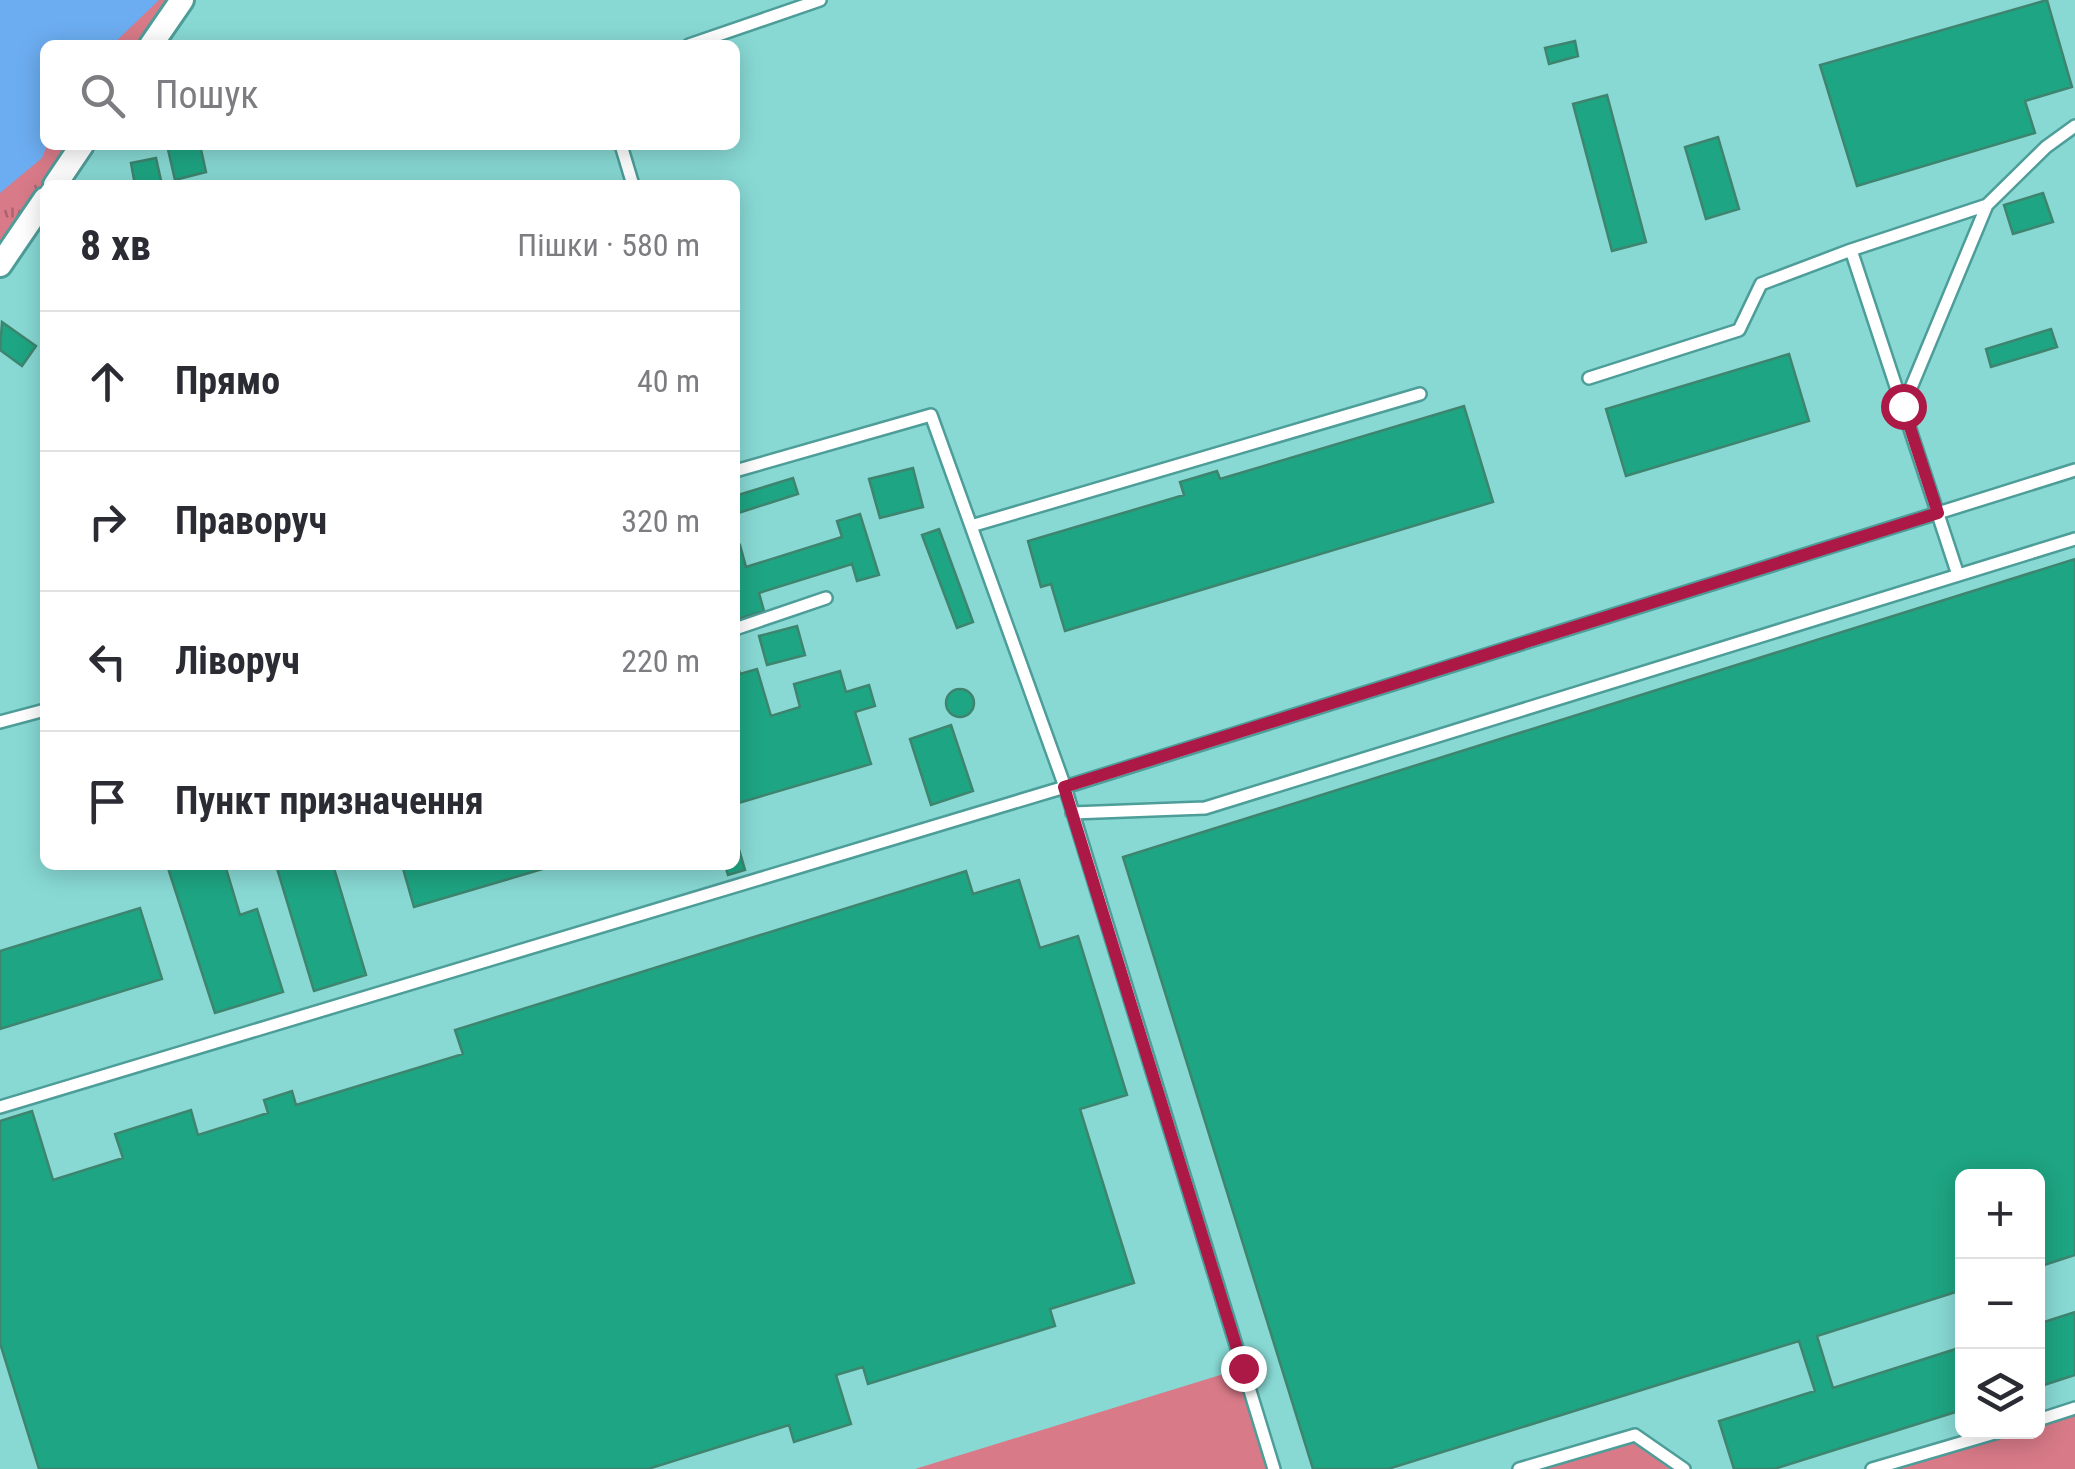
<!DOCTYPE html>
<html lang="uk">
<head>
<meta charset="utf-8">
<style>
  :root { --surface:#fff; --page:#f2f2f3; --text:#2b2b33; --muted:#7c7c81; --line:#e1e1e2 }
  body { margin:0; font-family:"Roboto Condensed",sans-serif; background:var(--page); color:var(--text) }
  .controls { position:absolute; right:30px; bottom:30px; display:grid; overflow:hidden; border-radius:15px; box-shadow:0 5px 25px #0003 }
  .controls button { width:90px; height:90px; display:grid; place-items:center; padding:0; border:0; border-bottom:2px solid var(--line); background:var(--surface); color:var(--text); font:50px sans-serif }
  .stop { position:absolute; width:30px; height:30px; margin:-22px; border:8px solid #ad1947; border-radius:50%; background:#fff }
  .stop.end { background:#ad1947; border-color:#fff; box-shadow:0 2px 10px #0008 }
  .list { margin:0; padding:0; list-style:none }
  h2 { display:flex; justify-content:space-between; align-items:center; height:130px; margin:0; padding:0 40px; font-size:42px }
  h2 small { font-size:32px; font-weight:400; color:var(--muted) }
  .list li { display:grid; grid-template-columns:65px 1fr auto; gap:30px; align-items:center; box-sizing:border-box; height:140px; padding:0 40px; border-top:2px solid var(--line) }
  .list b { display:block; font-size:38px; white-space:nowrap }
  .list em { font-size:32px; font-style:normal; color:var(--muted) }
  .icon { flex:none; width:55px; height:55px; fill:none; stroke:currentColor; stroke-width:2; stroke-linecap:round; stroke-linejoin:round }
  .map { position:relative; flex:none; width:2075px; height:1469px; overflow:hidden }
  .search { position:absolute; background:var(--surface); box-shadow:0 5px 25px #0003; left:40px; top:40px; width:700px; height:110px; display:flex; align-items:center; gap:25px; box-sizing:border-box; padding:0 35px; border-radius:15px; color:var(--muted); font-size:38px }
  .panel { position:absolute; background:var(--surface); box-shadow:0 5px 25px #0003; left:40px; top:180px; width:700px; height:690px; border-radius:15px }
  .map>svg:first-child { display:block }
  .grass { fill:url(#grass-tufts) }
  .park { fill:#d87a88 }
  .water { fill:#6cadf1 }
  .building { fill:#1ea583; stroke:#3e846e; stroke-width:2.5 }
  .lines { fill:none; stroke-linecap:round; stroke-linejoin:round }
  .service-casing { stroke:#4d9d99; stroke-width:16 }
  .minor-casing { stroke:#4d9d99; stroke-width:28 }
  .service { stroke:#fff; stroke-width:11 }
  .minor { stroke:#fff; stroke-width:22 }
  .route { stroke:#ad1947; stroke-width:12 }
</style>
</head>
<body>
<div class="map">
<svg width="2075" height="1469" viewBox="0 0 2075 1469">
  <defs>
    <pattern id="grass-tufts" width="24" height="20" patternUnits="userSpaceOnUse" patternTransform="scale(2.5)"><rect width="24" height="20" fill="#d87a88"/><path d="M3 7l-1-3M5 7V3M7 7l1-3M15 17l-1-3M17 17v-4M19 17l1-3" fill="none" stroke="#ad636f"/></pattern>
  </defs>
  <rect width="100%" height="100%" fill="#88d9d4"/>
  <path class="grass" d="M0 0H182L151 45H45V145H82L0 265Z"/>
  <path class="park" d="M1243 1368 1274 1469H915Z
    M2075 1408V1469H1872L1998 1432H2038V1420Z
    M1635 1435 1684 1469H1519Z"/>
  <path class="water" d="M0 0H159L112 45H45L47 145 42 158 0 193Z"/>
  <path class="building" d="M2047 0 2072 87 2025 101 2035 133 1857 186 1820 65Z
    M1575 41 1578 56 1549 64 1545 48Z
    M1607 95 1646 242 1612 251 1573 104Z
    M1718 137 1739 209 1706 219 1685 147Z
    M167 145H200L206 172 175 180Z
    M156 158 162 185H135L131 163Z
    M2043 193 2053 222 2013 234 2004 205Z
    M2 322 36 346 22 366 0 350Z
    M2051 329 2057 347 1991 367 1986 349Z
    M1789 354 1809 421 1626 476 1606 409Z
    M1464 406 1493 502 1065 631 1051 584 1041 587 1028 541 1184 495 1180 482 1217 471 1220 479Z
    M913 468 923 507 880 518 869 479Z
    M793 478 798 494 735 514V496Z
    M860 514 879 575 857 581 852 564 759 593 764 611 735 620V547L740 545 746 567 842 537 837 521Z
    M939 529 973 622 957 628 922 535Z
    M2075 559V1255L2038 1267V1176H1962V1290L1817 1336 1833 1388 1962 1347V1410L1774 1469H1734L1719 1421 1815 1391 1799 1341 1388 1469H1313L1123 857Z
    M797 626 805 655 767 665 759 636Z
    M735 657 740 674 757 669 771 716 800 707 794 684 840 671 846 692 869 685 875 706 855 712 871 764 735 804Z
    M946 703a14 14 0 1 1 28 0a14 14 0 1 1-28 0Z
    M951 725 973 791 931 805 910 739Z
    M735 836 745 870 728 875 725 865H735Z
    M167 865H225L240 915 257 909 283 992 215 1013Z
    M276 865H333L366 975 314 991Z
    M402 865H556L414 907Z
    M966 871 973 894 1019 880 1040 948 1078 936 1127 1095 1080 1109 1134 1283 1050 1309 1055 1326 868 1384 863 1367 836 1375 851 1424 794 1442 789 1425 648 1469H39L0 1343V1121L32 1111 53 1180 123 1158 115 1134 191 1110 198 1135 268 1113 264 1100 292 1091 296 1105 463 1054 455 1030Z
    M140 908 162 979 0 1029V951Z
    M2075 1312V1375L2038 1387V1324Z"/>
  <g class="lines">
    <g class="service-casing">
      <path id="service" d="M689 45 820 0
        M621 145 633 185
        M1851 250 1987 205
        M1589 378 1739 330 1761 284 1851 250 1958 575
        M1903 407 1987 205 2046 147 2075 126
        M735 471 931 415 1065 787 1274 1469
        M971 526 1420 394
        M735 629 826 598
        M0 722 45 710
        M1072 813 1205 808 2075 539
        M0 1107 1065 787 2075 470
        M2038 1420 2075 1408
        M1519 1469 1635 1435 1684 1469
        M1872 1469 1998 1432"/>
    </g>
    <g class="minor-casing">
      <path id="minor" d="M151 45 182 0
        M55 185 82 145
        M0 265 45 199"/>
    </g>
    <use href="#service" class="service"/>
    <use href="#minor" class="minor"/>
  </g>
  <g class="lines">
    <path class="route" d="M1243 1368 1064 787 1938 513 1903 406"/>
  </g>
</svg>
<div class="controls">
<button>+</button>
<button>−</button>
<button><svg class="icon" aria-label="layers" viewBox="0 0 24 24"><path d="M12 4l9 5-9 5-9-5zM3 14l9 5 9-5"/></svg></button>
</div>
<div class="stop" style="left:1903px;top:406px"></div>
<div class="stop end" style="left:1243px;top:1368px"></div>
<div class="search"><svg class="icon" aria-label="search" viewBox="0 0 24 24"><circle cx="10" cy="10" r="6"/><path d="M15 15l6 6"/></svg>Пошук</div>
<section class="panel">
<h2>8 хв<small>Пішки · 580 m</small></h2>
<ul class="list">
<li><svg class="icon" aria-label="ahead" viewBox="0 0 24 24"><path d="M12 20V5M6 11l6-6 6 6"/></svg><div><b>Прямо</b></div><em>40 m</em></li>
<li><svg class="icon" aria-label="right" viewBox="0 0 24 24"><path d="M7 20v-9h11M14 6l5 5-5 5"/></svg><div><b>Праворуч</b></div><em>320 m</em></li>
<li><svg class="icon" aria-label="left" viewBox="0 0 24 24"><path d="M17 20v-9H6M10 6l-5 5 5 5"/></svg><div><b>Ліворуч</b></div><em>220 m</em></li>
<li><svg class="icon" aria-label="arrive" viewBox="0 0 24 24"><path d="M6 21V4h12l-3 4 3 4H6"/></svg><div><b>Пункт призначення</b></div></li>
</ul>
</section>
</div>
</body>
</html>
